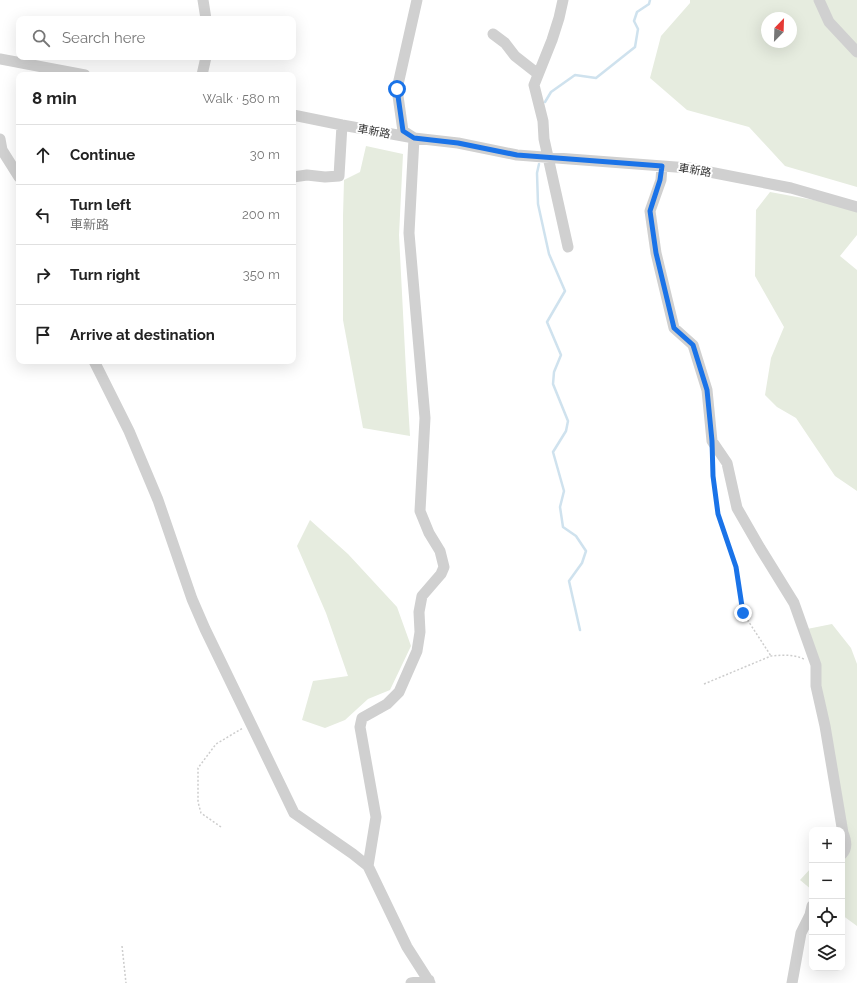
<!DOCTYPE html>
<html lang="en">
<head>
<meta charset="utf-8">
<style>
  :root { --surface:#fff; --page:#f2f2f2; --text:#222; --muted:#767676; --line:#e0e0e0 }
  body { margin:0; font-family:Raleway,"Noto Sans TC",sans-serif; background:var(--page); color:var(--text) }
  .controls { position:absolute; right:12px; bottom:12px; display:grid; overflow:hidden; border-radius:8px; box-shadow:0 4px 16px #0002 }
  .controls button { width:36px; height:36px; display:grid; place-items:center; padding:0; border:0; border-bottom:1px solid var(--line); background:var(--surface); color:var(--text); font:20px sans-serif }
  .compass { position:absolute; left:761px; top:12px; width:36px; height:36px; border-radius:50%; background:var(--surface); box-shadow:0 4px 16px #0002; rotate:23deg }
  .stop { position:absolute; width:12px; height:12px; margin:-9px; border:3px solid #1a73e8; border-radius:50%; background:#fff }
  .stop.end { background:#1a73e8; border-color:#fff; box-shadow:0 1px 4px #0008 }
  .list { margin:0; padding:0; list-style:none }
  h2 { display:flex; justify-content:space-between; align-items:center; height:52px; margin:0; padding:0 16px; font-size:17px }
  h2 small { font-size:13px; font-weight:400; color:var(--muted) }
  .list li { display:grid; grid-template-columns:26px 1fr auto; gap:12px; align-items:center; box-sizing:border-box; height:60px; padding:0 16px; border-top:1px solid var(--line) }
  .list b { display:block; font-size:15px; white-space:nowrap }
  .list p { margin:0; font-size:13px; white-space:nowrap; color:var(--muted) }
  .list em { font-size:13px; font-style:normal; color:var(--muted) }
  .icon { flex:none; width:22px; height:22px; fill:none; stroke:currentColor; stroke-width:2; stroke-linecap:round; stroke-linejoin:round }
  .map { position:relative; flex:none; width:857px; height:983px; overflow:hidden }
  .search { position:absolute; background:var(--surface); box-shadow:0 4px 16px #0002; left:16px; top:16px; width:280px; height:44px; display:flex; align-items:center; gap:10px; box-sizing:border-box; padding:0 14px; border-radius:8px; color:var(--muted); font-size:15px }
  .panel { position:absolute; background:var(--surface); box-shadow:0 4px 16px #0002; left:16px; top:72px; width:280px; height:292px; border-radius:8px }
  .map>svg:first-child { display:block }
  .green { fill:#e6ecdf; fill-rule:evenodd }
  .lines { fill:none; stroke-linecap:round; stroke-linejoin:round }
  .stream { stroke:#cfe2ee; stroke-width:2.5 }
  .path { stroke:#cdcdcd; stroke-width:1.5; stroke-dasharray:2 2; stroke-linecap:butt }
  .minor { stroke:#d0d0d0; stroke-width:11 }
  .route { stroke:#1a73e8; stroke-width:5 }
  .labels { text-anchor:middle; stroke-width:4; stroke-linejoin:round; paint-order:stroke }
  .street-label { font-size:11px; fill:#333; stroke:#fff }
</style>
</head>
<body>
<div class="map">
<svg width="857" height="983" viewBox="0 0 857 983">
  <rect width="100%" height="100%" fill="#fff"/>
  <path class="green" d="M690 0H857V187L785 166 749 127 687 110 650 78 661 36 690 3ZM767 18H791V42H767Z
    M366 146 403 154 399 235 406 371 410 436 363 428 343 320V216L344 180 360 172Z
    M770 192 857 208V235L840 256 857 270V491L835 476 796 418 777 407 765 395 771 358 784 327 755 276 756 210Z
    M310 520 348 554 397 607 411 646 390 690 368 699 345 720 325 728 302 720 313 681 348 676 326 613 297 546Z
    M832 624 851 648 857 664V926L842 915V830L807 629Z
    M812 867V890L800 880Z"/>
  <g class="lines">
    <path class="stream" d="M545 102 551 92 575 75 596 78 635 47 638 29 634 21 637 12 649 4 650 0
      M539 164 537 173 538 204 549 254 565 291 547 322 561 355 554 372 553 384 568 421 566 431 553 452 564 491 560 507 563 527 576 536 586 551 582 563 569 581 580 630"/>
    <path class="path" d="M713 461V476L718 514 736 567 743 613 771 656
      M704 684 771 656C782 655 793 654 804 659
      M221 827 201 813 198 802V768L216 744 243 728
      M122 946 126 983"/>
    <path class="minor" d="M203 0 206 19
      M563 0 559 18 552 40 534 85 543 121 544 139 568 247
      M819 0 829 22 857 52
      M493 34 505 43 515 56 538 74
      M0 59 85 75
      M202 75 206 57
      M293 115 342 125 414 138 458 143 517 155 689 168 791 188 857 207
      M0 139 2 150 19 177
      M662 166 661 180 650 211 656 253 674 328 693 345 707 390 712 441 727 463 737 508 760 548 794 603 816 665V686L825 726 843 833C846 840 848 848 842 854
      M293 177 307 175 325 177 339 176 342 125
      M94 361 129 431 158 500 192 599 205 629 251 724 294 813 353 854 368 866 407 947 430 983
      M368 866 376 817 360 727 362 718 387 704 399 692 417 651 420 632 419 612 422 596 441 574 444 567 440 551 429 533 420 511 425 418 409 233 414 138 403 131 397 89 417 0
      M411 983 429 980
      M792 983 801 933 810 915 812 906"/>
  </g>
  <g class="lines">
    <path class="route" d="M397 89 403 131 414 138 458 143 517 155 662 166 660 180 650 211 656 253 674 328 693 345 707 390 712 441 713 476 718 514 736 567 743 613"/>
  </g>
  <g class="labels">
    <g class="street-label">
      <text transform="translate(374 131) rotate(10)" y="4">車新路</text>
      <text transform="translate(695 170) rotate(9)" y="4">車新路</text>
    </g>
  </g>
</svg>
<div class="controls">
<button>+</button>
<button>−</button>
<button><svg class="icon" aria-label="locate" viewBox="0 0 24 24"><circle cx="12" cy="12" r="6"/><path d="M12 2v4M12 18v4M2 12h4M18 12h4"/></svg></button>
<button><svg class="icon" aria-label="layers" viewBox="0 0 24 24"><path d="M12 4l9 5-9 5-9-5zM3 14l9 5 9-5"/></svg></button>
</div>
<svg class="compass" viewBox="-18 -18 36 36"><path d="M0-13l5 13h-10z" fill="#e53935"/><path d="M0 13l5-13h-10z" fill="#767676"/></svg>
<div class="stop" style="left:397px;top:89px"></div>
<div class="stop end" style="left:743px;top:613px"></div>
<div class="search"><svg class="icon" aria-label="search" viewBox="0 0 24 24"><circle cx="10" cy="10" r="6"/><path d="M15 15l6 6"/></svg>Search here</div>
<section class="panel">
<h2>8 min<small>Walk · 580 m</small></h2>
<ul class="list">
<li><svg class="icon" aria-label="ahead" viewBox="0 0 24 24"><path d="M12 20V5M6 11l6-6 6 6"/></svg><div><b>Continue</b></div><em>30 m</em></li>
<li><svg class="icon" aria-label="left" viewBox="0 0 24 24"><path d="M17 20v-9H6M10 6l-5 5 5 5"/></svg><div><b>Turn left</b><p>車新路</p></div><em>200 m</em></li>
<li><svg class="icon" aria-label="right" viewBox="0 0 24 24"><path d="M7 20v-9h11M14 6l5 5-5 5"/></svg><div><b>Turn right</b></div><em>350 m</em></li>
<li><svg class="icon" aria-label="arrive" viewBox="0 0 24 24"><path d="M6 21V4h12l-3 4 3 4H6"/></svg><div><b>Arrive at destination</b></div></li>
</ul>
</section>
</div>
</body>
</html>
